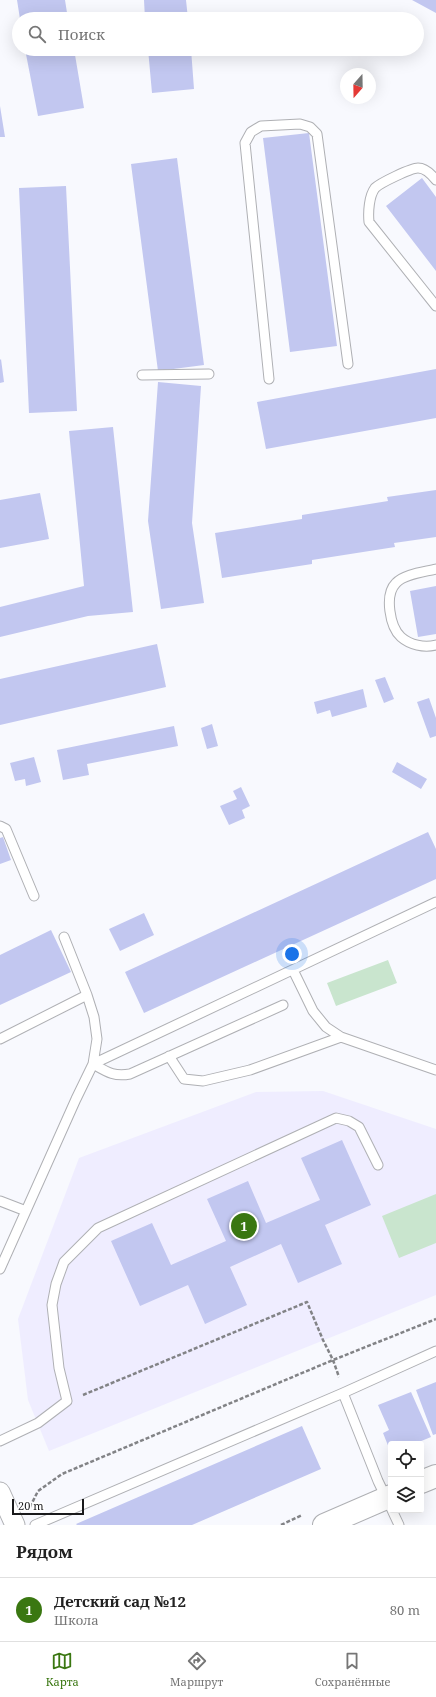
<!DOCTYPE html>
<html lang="ru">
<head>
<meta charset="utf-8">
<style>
  :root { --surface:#fff; --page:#f6f6f6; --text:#222; --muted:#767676; --line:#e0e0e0; --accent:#3a7711 }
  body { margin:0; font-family:"Noto Serif",serif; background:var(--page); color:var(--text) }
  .controls { position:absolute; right:12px; bottom:12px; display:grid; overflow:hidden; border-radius:4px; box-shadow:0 4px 16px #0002 }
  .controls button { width:36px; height:36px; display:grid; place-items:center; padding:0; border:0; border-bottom:1px solid var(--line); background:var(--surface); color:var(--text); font:20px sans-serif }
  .compass { position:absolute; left:340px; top:68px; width:36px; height:36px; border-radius:50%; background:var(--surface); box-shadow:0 4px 16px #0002; rotate:200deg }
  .scale { position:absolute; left:12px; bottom:10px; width:72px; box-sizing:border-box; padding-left:4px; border:2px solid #19191b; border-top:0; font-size:11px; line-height:14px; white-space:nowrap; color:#19191b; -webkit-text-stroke:3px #fff; paint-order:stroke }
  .you { position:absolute; left:292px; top:954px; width:14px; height:14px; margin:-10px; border:3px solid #fff; border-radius:50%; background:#1a73e8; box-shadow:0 0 0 6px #1a73e833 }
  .badge { display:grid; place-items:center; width:26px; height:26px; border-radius:50%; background:var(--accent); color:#fff; font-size:13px; font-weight:700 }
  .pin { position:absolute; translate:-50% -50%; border:2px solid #fff; box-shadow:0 1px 4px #0006 }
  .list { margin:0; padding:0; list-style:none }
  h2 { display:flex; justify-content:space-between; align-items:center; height:52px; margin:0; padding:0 16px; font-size:17px }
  h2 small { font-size:13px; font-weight:400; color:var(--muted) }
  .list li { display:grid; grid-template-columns:26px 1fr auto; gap:12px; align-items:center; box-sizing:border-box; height:64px; padding:0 16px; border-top:1px solid var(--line) }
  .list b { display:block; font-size:15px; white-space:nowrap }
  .list p { margin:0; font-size:13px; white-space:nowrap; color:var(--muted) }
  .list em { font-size:13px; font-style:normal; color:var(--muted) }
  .icon { flex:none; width:22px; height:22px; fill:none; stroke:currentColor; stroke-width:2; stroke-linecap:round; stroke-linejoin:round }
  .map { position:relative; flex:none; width:436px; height:1525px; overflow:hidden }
  .search { position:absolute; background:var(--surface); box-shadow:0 4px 16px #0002; left:12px; right:12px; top:12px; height:44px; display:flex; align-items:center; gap:10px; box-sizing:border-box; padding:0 14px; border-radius:22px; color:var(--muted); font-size:15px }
  .sheet { height:116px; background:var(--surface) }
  nav { display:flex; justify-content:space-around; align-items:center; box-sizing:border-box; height:56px; border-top:1px solid var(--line); background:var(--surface); font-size:11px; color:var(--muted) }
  nav a { display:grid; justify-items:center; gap:2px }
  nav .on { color:var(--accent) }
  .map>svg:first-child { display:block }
  .education { fill:#efedff }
  .green { fill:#c9e5ce }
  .building { fill:#c2c7f0 }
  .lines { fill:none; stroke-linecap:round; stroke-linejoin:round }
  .service-casing { stroke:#afb0b4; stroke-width:11 }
  .minor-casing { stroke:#afb0b4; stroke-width:21 }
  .tertiary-casing { stroke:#afb0b4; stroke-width:24 }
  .path { stroke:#828386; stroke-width:2.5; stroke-dasharray:4 2; stroke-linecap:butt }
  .service { stroke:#fff; stroke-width:9 }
  .minor { stroke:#fff; stroke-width:19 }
  .tertiary { stroke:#fff; stroke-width:22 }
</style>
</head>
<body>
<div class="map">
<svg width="436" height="1525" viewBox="0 0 436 1525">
  <rect width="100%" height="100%" fill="#f8f9fe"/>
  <path class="education" d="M323 1091 436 1129V1295L49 1451 28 1400 18 1319 79 1158 256 1092Z"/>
  <path class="green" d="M388 960 397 983 336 1006 327 983Z
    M436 1194V1243L399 1258 382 1216Z"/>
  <path class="building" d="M17 0H65L68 19H20Z
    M144 0H186L188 19H145Z
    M412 0H436V13Z
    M25 49H74L84 108 38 116Z
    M148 49H191L194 89 152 93Z
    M0 106 5 137H0Z
    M309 133 337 346 290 352 263 138Z
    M177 158 204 365 158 371 131 164Z
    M422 178 436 197V271L386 206Z
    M66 186 77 411 29 413 19 188Z
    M1 359 4 382 0 383V360Z
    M436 369V418L266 449 257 402Z
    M158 382 201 386 192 523 204 603 161 609 148 521Z
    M113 427 133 612 88 616 0 637V607L84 586 69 431Z
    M436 490V537L394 543 395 547 312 560V564L222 578 215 533 302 519V515L388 501 387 497Z
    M40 493 49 539 0 548V500Z
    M436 586V634L418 637 410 591Z
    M157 644 166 687 0 725V679Z
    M385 677 394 699 384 703 375 680Z
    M363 689 367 707 332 717 330 710 317 714 314 702Z
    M429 698 436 718V736L430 738 417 702Z
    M212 724 218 746 207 749 201 728Z
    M174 726 178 746 87 764 89 775 63 780 57 750Z
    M34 757 41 782 26 786 25 779 15 781 10 763Z
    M397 762 427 779 421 789 392 772Z
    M241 787 250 806 242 810 245 818 229 825 220 806 237 799 233 791Z
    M428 832 436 849V879L144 1013 125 972Z
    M3 837 11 860 0 864V838Z
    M144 913 154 935 120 951 109 929Z
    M51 930 71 972 0 1005V955Z
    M342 1140 371 1205 325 1225 342 1264 298 1283 281 1244 230 1267 247 1305 205 1324 188 1285 140 1306 111 1241 152 1223 171 1265 226 1241 207 1199 248 1181 266 1223 320 1200 301 1158Z
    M436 1382V1434L433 1435 416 1390Z
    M411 1392 431 1437 414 1444H391V1453L383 1433 389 1430 378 1405Z
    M302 1426 321 1469 192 1525H77L76 1524Z"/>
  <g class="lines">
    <g class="service-casing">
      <path id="service" d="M436 180C432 175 425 168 418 168 411 168 380 183 375 188 369 196 368 212 369 222L436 306
        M142 375 209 374
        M269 379 245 143 251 132 261 126 300 124 310 127 317 134 348 364
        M436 569C424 572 404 574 396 583 384 595 390 627 401 637 410 645 424 648 436 645
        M0 826 6 829 34 896
        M64 937 87 995
        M293 970 313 1011 326 1027 341 1037 436 1070
        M0 1039 87 995 94 1017 97 1039 93 1064 76 1099 0 1269
        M169 1056 184 1079 203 1081 250 1070 341 1037
        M93 1064 436 902
        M93 1064C107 1072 114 1077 130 1074L283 1005
        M0 1201 26 1211
        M343 1393 378 1481 391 1508
        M0 1441 38 1423 67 1401 59 1368 52 1305 56 1284 64 1262 98 1228 336 1118 349 1121 359 1127 378 1165
        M392 1510 399 1525
        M35 1525 343 1393 436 1351"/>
    </g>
    <g class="minor-casing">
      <path id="minor" d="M0 1492 15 1525"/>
    </g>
    <g class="tertiary-casing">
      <path id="tertiary" d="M421 1482 436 1476
        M324 1525 391 1496"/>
    </g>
    <path class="path" d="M83 1395 307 1302 323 1340 333 1360 339 1377
      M30 1507 38 1491 62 1474 333 1360 436 1319
      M281 1525 302 1515"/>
    <use href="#service" class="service"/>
    <use href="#minor" class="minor"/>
    <use href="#tertiary" class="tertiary"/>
  </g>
</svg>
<div class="controls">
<button><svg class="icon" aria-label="locate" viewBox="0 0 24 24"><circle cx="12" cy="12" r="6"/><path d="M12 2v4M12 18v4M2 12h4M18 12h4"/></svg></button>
<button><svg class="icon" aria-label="layers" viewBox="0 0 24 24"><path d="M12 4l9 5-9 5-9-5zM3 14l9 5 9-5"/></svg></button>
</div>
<svg class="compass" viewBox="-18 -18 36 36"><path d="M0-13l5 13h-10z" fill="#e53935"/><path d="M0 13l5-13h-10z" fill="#767676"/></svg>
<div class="scale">20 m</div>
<div class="you"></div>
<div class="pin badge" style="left:244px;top:1226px">1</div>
<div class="search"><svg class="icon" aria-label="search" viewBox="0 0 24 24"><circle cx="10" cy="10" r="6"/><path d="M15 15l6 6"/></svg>Поиск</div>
</div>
<section class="sheet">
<h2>Рядом<small></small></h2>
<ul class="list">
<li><span class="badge">1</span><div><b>Детский сад №12</b><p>Школа</p></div><em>80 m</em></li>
</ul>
</section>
<nav>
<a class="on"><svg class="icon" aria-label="map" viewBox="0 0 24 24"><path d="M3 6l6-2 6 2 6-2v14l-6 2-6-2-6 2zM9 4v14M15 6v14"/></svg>Карта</a>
<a><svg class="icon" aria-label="directions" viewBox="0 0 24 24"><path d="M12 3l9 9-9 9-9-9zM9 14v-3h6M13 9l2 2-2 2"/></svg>Маршрут</a>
<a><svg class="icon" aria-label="saved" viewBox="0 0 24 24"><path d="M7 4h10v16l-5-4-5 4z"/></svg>Сохранённые</a>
</nav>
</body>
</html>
